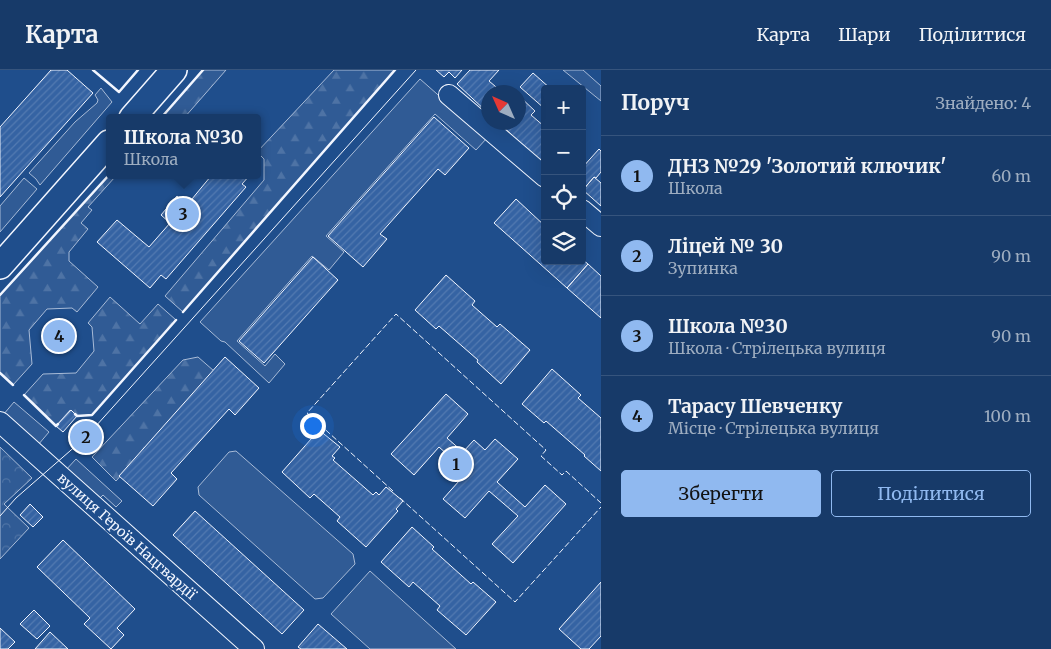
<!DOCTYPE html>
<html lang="uk">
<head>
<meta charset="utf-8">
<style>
  :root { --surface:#173a69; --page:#244571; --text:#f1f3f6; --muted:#9eadc0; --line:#36547d; --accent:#90b9f0 }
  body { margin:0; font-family:Merriweather,serif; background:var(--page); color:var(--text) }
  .controls { position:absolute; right:15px; top:15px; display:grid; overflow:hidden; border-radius:5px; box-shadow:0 5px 20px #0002 }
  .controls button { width:45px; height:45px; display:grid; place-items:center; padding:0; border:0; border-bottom:1px solid var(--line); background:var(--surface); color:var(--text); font:25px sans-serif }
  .compass { position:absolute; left:481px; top:15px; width:45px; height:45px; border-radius:50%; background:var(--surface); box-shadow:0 5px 20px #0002; rotate:315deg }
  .you { position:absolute; left:312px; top:355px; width:18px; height:18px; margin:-12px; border:4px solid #fff; border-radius:50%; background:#1a73e8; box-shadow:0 0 0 8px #1a73e833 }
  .badge { display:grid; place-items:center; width:32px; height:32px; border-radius:50%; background:var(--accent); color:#111; font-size:16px; font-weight:700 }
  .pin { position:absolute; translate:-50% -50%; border:2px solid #fff; box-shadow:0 1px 5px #0006 }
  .popup { position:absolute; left:106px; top:44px; width:155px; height:65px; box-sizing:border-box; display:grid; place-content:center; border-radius:5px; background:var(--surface); filter:drop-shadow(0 1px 4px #0005); font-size:16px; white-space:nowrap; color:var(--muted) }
  .popup b { font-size:19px; color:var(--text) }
  .popup::after { content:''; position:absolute; left:50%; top:100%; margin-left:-10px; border:10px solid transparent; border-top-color:var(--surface) }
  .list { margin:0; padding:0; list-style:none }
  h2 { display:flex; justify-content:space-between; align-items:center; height:65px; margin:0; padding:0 20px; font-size:21px }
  h2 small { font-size:16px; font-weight:400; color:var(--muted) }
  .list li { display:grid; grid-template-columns:32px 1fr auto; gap:15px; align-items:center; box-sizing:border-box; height:80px; padding:0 20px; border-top:1px solid var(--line) }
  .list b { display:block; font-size:19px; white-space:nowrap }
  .list p { margin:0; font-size:16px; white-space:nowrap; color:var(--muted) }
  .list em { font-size:16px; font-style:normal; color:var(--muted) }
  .actions { display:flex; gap:10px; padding:15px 20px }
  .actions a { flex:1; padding:11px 0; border:1px solid var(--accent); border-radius:5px; text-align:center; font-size:18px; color:var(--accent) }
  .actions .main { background:var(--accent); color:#111 }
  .icon { flex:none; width:28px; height:28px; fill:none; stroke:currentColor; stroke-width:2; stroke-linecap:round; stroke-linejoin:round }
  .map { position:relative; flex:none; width:601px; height:579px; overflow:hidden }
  header { display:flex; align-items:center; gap:30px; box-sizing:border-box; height:70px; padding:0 25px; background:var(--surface); border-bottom:1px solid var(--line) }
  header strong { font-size:24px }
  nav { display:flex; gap:28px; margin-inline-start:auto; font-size:18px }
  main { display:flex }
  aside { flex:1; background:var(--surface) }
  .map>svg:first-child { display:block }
  .built { fill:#305b95; stroke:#a8bbd7 }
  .forest { fill:url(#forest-firs); stroke:#a8bbd7 }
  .park { fill:url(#park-crowns); stroke:#a8bbd7 }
  .building { fill:url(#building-hatch); stroke:#f2f6ff }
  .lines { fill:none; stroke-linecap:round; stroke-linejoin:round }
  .minor-casing { stroke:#f2f6ff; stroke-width:22 }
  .major-casing { stroke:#f2f6ff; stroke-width:28 }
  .minor { stroke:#1f4e8c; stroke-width:20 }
  .major { stroke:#1f4e8c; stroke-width:25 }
  .tram { stroke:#f2f6ff; stroke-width:1 }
  .fence { stroke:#f2f6ff; stroke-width:1; stroke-dasharray:6 2.5; stroke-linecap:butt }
  .wall { stroke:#f2f6ff; stroke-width:2.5 }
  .labels { text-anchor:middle; stroke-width:4; stroke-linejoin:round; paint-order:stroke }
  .street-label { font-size:14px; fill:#f2f6ff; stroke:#1f4e8c }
</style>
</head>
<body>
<header>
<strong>Карта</strong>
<nav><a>Карта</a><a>Шари</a><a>Поділитися</a></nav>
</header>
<main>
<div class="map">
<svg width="601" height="579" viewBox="0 0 601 579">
  <defs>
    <pattern id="forest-firs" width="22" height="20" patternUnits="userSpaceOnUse" patternTransform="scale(1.25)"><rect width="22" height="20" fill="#305b95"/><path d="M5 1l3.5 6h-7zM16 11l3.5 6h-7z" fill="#4e73a5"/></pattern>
    <pattern id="park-crowns" width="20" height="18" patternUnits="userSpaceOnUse" patternTransform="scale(1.25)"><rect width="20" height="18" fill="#305b95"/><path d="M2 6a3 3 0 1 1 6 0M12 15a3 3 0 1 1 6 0" fill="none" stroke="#4e73a5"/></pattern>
    <pattern id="building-hatch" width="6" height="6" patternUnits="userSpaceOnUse" patternTransform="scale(1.25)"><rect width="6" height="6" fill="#3563a3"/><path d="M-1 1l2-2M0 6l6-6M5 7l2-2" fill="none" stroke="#537ab1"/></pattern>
  </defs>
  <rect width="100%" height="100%" fill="#1f4e8c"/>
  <path class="built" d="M563 0H583L601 16V31Z
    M420 9 487 68 476 80 435 44 326 166 344 182 329 200 312 186 237 271 265 296 275 284 285 294 269 313 225 272 221 271 200 252Z
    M101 18 112 32 40 115 36 109 29 103 75 52 97 33 98 30 95 25Z
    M24 108 37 119 0 162V136Z
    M14 332 49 362 38 375 3 345Z
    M236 381 353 484 355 494 323 528 315 529 199 425 198 417 229 382Z
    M76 389 122 431 116 437 103 425 96 432 64 402Z
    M370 501 456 579H370L331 544Z"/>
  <path class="forest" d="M203 0H226L184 48H161Z
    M334 0H395L183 242 165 226 264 110V89L257 82Z
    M109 105H113L115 107 88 137 92 140 81 153 88 159 69 182V191L98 217 77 242 72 238 47 239 29 260 32 294 13 315 0 303V225Z
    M110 227 140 254 158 234 176 250 92 345 77 346 70 340 56 356 24 325 43 304 76 303 94 281 92 257 88 253Z
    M198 287 214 301 116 411 92 387 183 290Z"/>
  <path class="park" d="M0 377 32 408 4 434 29 458 0 489Z"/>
  <path class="building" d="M51 0H67L93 23 0 127V57Z
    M436 0H462L455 8 449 2 444 7Z
    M470 0H499L489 11 502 22H488V43L457 14Z
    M533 3 551 19H545V39L520 17Z
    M518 25 535 41 531 45 545 57V64L542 66 545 68V90L542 93 498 52H518Z
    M434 47 469 78 445 105 438 99 380 164 387 169 363 197 328 166Z
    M599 79 601 81V102L596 108 594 107 582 121V98Z
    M210 105H250L242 114 246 117 166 209 161 205 150 218 97 172 117 150 149 177 170 153 161 145 177 126 187 135 211 106Z
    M594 107 601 113V136L583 120Z
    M516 129 545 156V191H582V189L588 194 567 218 494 153Z
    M313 187 338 210 264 293 239 271Z
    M588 194 601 206V248L567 218Z
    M446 205 475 231 472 235 497 257 500 254 530 280 501 314 477 292 478 290 439 256 436 259 415 240Z
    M225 287 259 318 235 345 229 339 171 403 177 409 153 436 119 406Z
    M552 299 581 325 578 328 601 348V401L584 386 585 385 546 351 544 353 522 334Z
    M446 324 468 344 447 368 463 382 474 370 485 380 495 369 518 389 497 412 525 437 545 415 566 434 513 493 492 474 518 446 489 421 465 448 443 429 467 402 439 377 414 405 391 384Z
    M71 340 77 346 63 362 56 356Z
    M319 360 340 377 332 386 335 388 333 390 373 425 376 422 379 425 386 417 403 431 396 439 398 441 366 477 337 451 340 447 314 424 310 428 282 402Z
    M30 434 43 447 33 457 20 445Z
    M195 441 304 540 282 564 173 465Z
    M412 457 434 477 432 479 471 514 473 512 496 532 466 565 437 540 440 536 413 512 409 517 381 492Z
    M63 470 135 539 117 558 124 565 111 579 84 554 90 548 37 497Z
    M601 512V566L589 579H581L559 559Z
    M34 540 50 556 37 569 20 554Z
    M318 554 347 579H301L298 577Z
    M0 558 15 572 8 579H0Z
    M50 562 68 579H35Z"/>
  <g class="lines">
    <g class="minor-casing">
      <path id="minor" d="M449 25 545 107
        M582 140 601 156
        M0 352 254 579"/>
    </g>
    <g class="major-casing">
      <path id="major" d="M132 48 174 0
        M0 196 109 73"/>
    </g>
    <use href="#minor" class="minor"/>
    <use href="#major" class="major"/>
    <path class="tram" d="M0 446 16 428 86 367 416 0"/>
    <path class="fence" d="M393 421 307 343 396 244 546 380 541 386 562 405 566 401 601 433
      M400 428 515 532 601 437"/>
    <path class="wall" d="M93 0 119 22 138 0
      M161 48 203 0
      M0 225 109 105
      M183 242 395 0
      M0 303 13 315
      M24 325 56 356 58 354
      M75 344 77 346 92 345 176 250"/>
  </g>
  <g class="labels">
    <g class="street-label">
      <text transform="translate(127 466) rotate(42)" y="5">вулиця Героїв Нацгвардії</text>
    </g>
  </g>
</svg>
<div class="controls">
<button>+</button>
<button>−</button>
<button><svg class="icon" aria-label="locate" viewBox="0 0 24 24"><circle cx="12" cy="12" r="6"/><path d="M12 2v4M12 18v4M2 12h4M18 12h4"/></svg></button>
<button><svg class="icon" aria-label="layers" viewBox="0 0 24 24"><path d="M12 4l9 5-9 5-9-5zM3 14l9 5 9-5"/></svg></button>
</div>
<svg class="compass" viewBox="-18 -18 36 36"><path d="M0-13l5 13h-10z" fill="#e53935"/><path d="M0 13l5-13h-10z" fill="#9eadc0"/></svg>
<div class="you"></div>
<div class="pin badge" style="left:456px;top:394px">1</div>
<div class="pin badge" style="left:86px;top:367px">2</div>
<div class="pin badge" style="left:183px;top:144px">3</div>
<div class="popup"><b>Школа №30</b>Школа</div>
<div class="pin badge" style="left:59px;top:266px">4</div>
</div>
<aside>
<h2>Поруч<small>Знайдено: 4</small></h2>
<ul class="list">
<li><span class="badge">1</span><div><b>ДНЗ №29 'Золотий ключик'</b><p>Школа</p></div><em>60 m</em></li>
<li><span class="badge">2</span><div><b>Ліцей № 30</b><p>Зупинка</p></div><em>90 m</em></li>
<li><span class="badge">3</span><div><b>Школа №30</b><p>Школа · Стрілецька вулиця</p></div><em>90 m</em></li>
<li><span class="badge">4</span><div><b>Тарасу Шевченку</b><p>Місце · Стрілецька вулиця</p></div><em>100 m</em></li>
</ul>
<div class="actions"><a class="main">Зберегти</a><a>Поділитися</a></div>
</aside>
</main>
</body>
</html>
